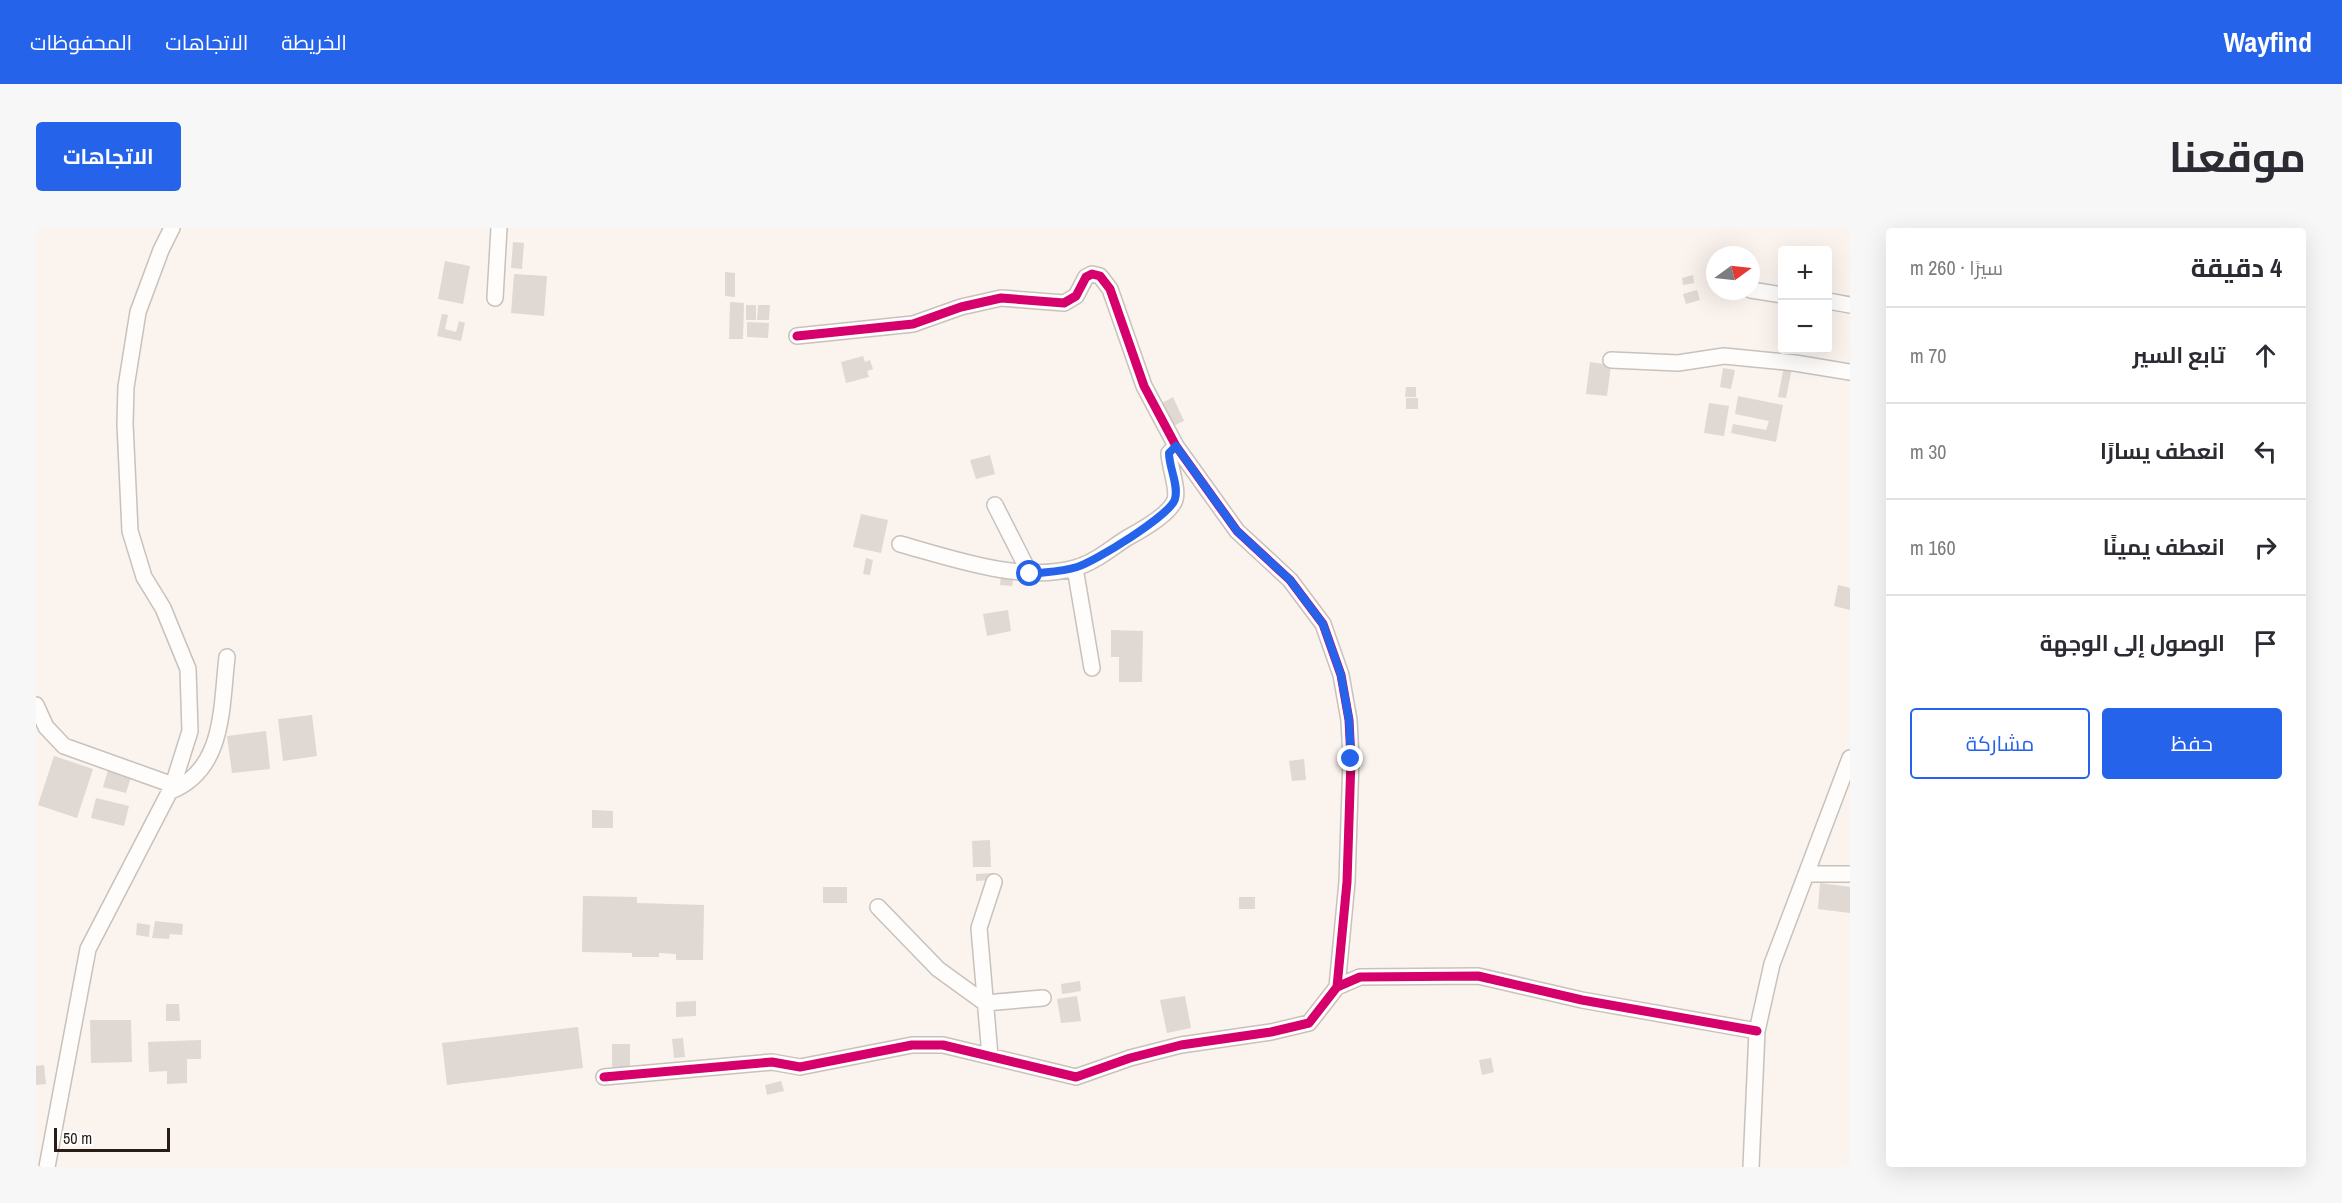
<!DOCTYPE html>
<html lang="ar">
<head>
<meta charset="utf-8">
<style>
  :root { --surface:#fff; --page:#f7f7f7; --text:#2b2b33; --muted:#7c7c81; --line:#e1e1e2; --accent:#2563eb }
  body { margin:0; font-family:"Archivo Narrow",Cairo,sans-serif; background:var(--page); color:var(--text); direction:rtl }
  .controls { position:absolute; right:18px; top:18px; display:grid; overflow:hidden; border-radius:6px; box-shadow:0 6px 24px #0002 }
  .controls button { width:54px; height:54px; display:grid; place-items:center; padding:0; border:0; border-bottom:2px solid var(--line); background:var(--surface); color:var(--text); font:30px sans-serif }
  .compass { position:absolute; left:1670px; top:18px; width:54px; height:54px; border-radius:50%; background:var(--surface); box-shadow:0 6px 24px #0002; rotate:75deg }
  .scale { position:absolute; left:18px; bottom:15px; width:116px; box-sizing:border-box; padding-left:6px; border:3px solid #271d16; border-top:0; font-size:16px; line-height:21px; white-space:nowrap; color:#271d16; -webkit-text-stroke:4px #fff; paint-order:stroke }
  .stop { position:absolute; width:18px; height:18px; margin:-14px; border:4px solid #2563eb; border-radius:50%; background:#fff }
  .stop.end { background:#2563eb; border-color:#fff; box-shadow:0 2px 6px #0008 }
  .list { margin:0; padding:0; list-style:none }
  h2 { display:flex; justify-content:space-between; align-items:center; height:78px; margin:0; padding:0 24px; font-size:26px }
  h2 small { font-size:20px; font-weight:400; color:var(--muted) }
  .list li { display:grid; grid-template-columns:39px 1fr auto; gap:18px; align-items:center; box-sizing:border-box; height:96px; padding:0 24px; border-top:2px solid var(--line) }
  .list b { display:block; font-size:22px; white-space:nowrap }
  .list em { font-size:20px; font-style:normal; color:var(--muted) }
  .actions { display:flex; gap:12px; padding:18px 24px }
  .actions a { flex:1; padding:14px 0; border:2px solid var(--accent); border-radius:6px; text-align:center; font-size:21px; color:var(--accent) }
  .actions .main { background:var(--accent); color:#fff }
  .icon { flex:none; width:33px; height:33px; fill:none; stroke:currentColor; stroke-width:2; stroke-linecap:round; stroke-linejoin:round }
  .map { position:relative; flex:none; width:1814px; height:939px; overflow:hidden; direction:ltr; border-radius:6px }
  header { display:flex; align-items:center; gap:36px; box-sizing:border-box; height:84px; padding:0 30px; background:var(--accent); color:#fff }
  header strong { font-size:28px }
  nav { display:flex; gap:33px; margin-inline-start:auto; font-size:21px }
  .intro { display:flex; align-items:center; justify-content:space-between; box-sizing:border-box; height:144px; padding:0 36px }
  h1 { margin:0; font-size:42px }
  .button { padding:15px 27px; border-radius:6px; background:var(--accent); color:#fff; font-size:21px; font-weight:700 }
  main { display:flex; gap:36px; padding:0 36px }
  aside { flex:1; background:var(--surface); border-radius:6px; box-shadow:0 6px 24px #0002 }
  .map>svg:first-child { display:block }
  .building { fill:#e0d8d2 }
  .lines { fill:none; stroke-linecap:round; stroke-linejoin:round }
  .street-casing { stroke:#c9c1bb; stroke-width:18 }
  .street { stroke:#fefdfc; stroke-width:15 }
  .cycleway-casing { stroke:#fff; stroke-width:13 }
  .cycleway { stroke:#d6006c; stroke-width:9 }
  .route { stroke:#2563eb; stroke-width:8 }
</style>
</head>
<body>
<header>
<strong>Wayfind</strong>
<nav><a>الخريطة</a><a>الاتجاهات</a><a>المحفوظات</a></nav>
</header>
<div class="intro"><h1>موقعنا</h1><a class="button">الاتجاهات</a></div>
<main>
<aside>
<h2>4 دقيقة<small>سيرًا · 260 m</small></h2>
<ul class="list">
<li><svg class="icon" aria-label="ahead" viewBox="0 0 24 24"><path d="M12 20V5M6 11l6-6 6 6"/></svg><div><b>تابع السير</b></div><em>70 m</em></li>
<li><svg class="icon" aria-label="left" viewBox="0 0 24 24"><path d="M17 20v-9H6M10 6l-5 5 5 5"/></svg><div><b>انعطف يسارًا</b></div><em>30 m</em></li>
<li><svg class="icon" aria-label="right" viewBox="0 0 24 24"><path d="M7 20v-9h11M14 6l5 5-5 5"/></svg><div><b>انعطف يمينًا</b></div><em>160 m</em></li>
<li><svg class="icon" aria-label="arrive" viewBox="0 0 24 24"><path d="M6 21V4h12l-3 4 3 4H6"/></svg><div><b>الوصول إلى الوجهة</b></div></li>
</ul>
<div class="actions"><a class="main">حفظ</a><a>مشاركة</a></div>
</aside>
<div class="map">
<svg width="1814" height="939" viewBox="0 0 1814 939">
  <rect width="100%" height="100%" fill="#faf3ee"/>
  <path class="building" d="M477 14 488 15 486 41 475 40Z
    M409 33 434 38 427 76 402 71Z
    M689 44 699 45V69L689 68Z
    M478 46 511 48 508 88 475 85Z
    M1657 47 1658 55 1647 57 1646 50Z
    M1661 62 1664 72 1650 76 1647 66Z
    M694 74 708 75 707 111H693Z
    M710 77H720V92H710Z
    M722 77H734L733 92H721Z
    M406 86 412 87 409 101 420 104 423 93 429 95 425 113 401 108Z
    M711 94 733 95 732 110 711 109Z
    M827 128 829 134 834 132 837 141 831 143 833 149 810 155 805 134Z
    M1554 134 1575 137 1571 168 1550 166Z
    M1748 138 1756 140 1750 170 1742 169Z
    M1687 140 1699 142 1695 161 1684 159Z
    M1370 159H1380V169H1369Z
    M1702 168 1747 177 1740 214 1695 205 1697 196 1730 202 1733 193 1699 186Z
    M1137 169 1148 193 1137 198 1126 175Z
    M1370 170H1382V181H1370Z
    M1673 175 1693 178 1688 208 1668 205Z
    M954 227 959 246 940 251 934 232Z
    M825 286 852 292 845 325 817 319Z
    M830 330 837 332 834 347 827 346Z
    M965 346 978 347 976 358 964 357Z
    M1802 357 1814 360V382L1798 378Z
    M972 382 975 403 951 408 947 386Z
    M1075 402 1107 403 1106 454H1083V429H1075Z
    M276 487 281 528 247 533 242 491Z
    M230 503 234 541 196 545 191 508Z
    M18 528 57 541 41 590 2 577Z
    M1268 531 1270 552 1256 553 1253 533Z
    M72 542 95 549 90 565 67 559Z
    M60 570 93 578 88 598 55 590Z
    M556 582 577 583V600H556Z
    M954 612 955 639H937L936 613Z
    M958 645V652L940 653V646Z
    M1784 655 1814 659V685L1782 681Z
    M787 659H811V675H787Z
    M547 668 601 669V675L668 677 667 732H640V726L623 725V729H596V725L546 724Z
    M1203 669H1219V681H1203Z
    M119 693 147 696 146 707 134 706 133 711 116 710Z
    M101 695 114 697 113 709 100 707Z
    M1044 753 1045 763 1026 766 1025 756Z
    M1041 768 1045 793 1025 795 1021 771Z
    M1149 768 1155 800 1131 805 1124 772Z
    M660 773V788L640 789V774Z
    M130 776H143L144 793H130Z
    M54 792H95L96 834 55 835Z
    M542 799 547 840 411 857 406 815Z
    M647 810 649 829 638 830 636 811Z
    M165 812V831H151V855L131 856V843L113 844 112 814Z
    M576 816H594V839H576Z
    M1455 830 1458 844 1446 847 1443 832Z
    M8 837 10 856 0 857V838Z
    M745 853 748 863 731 867 729 857Z"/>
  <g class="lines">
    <g class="street-casing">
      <path id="street" d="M1715 62 1746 67
        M459 70 463 0
        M1792 73 1814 77
        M761 108 877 96 925 79 965 70 1028 75 1040 68 1050 49 1056 46 1064 48 1074 61 1108 158 1140 218 1201 303 1254 352 1287 396 1305 447 1313 492 1315 531 1311 654 1301 759
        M1575 132 1642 135 1688 128 1759 135 1814 144
        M959 277 994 346
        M864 316C918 331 985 355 1039 340 1058 335 1075 320 1091 310 1104 303 1131 288 1138 274 1144 264 1133 238 1133 225L1140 218
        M1039 340 1056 440
        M0 477 10 499 28 518 137 557
        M135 563C189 541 185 479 191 429
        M1770 646H1814
        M842 679 902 741 949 775 1007 770
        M954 828 943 700 958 654
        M568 849 736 834 764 839 876 817H907L1040 849 1094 830 1145 817 1235 804 1273 795 1301 759 1324 749 1442 748 1546 772 1721 803
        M11 939 52 721 137 557 154 503 152 441 127 380 108 349 94 303 89 196 90 159 102 84 125 22 136 0
        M1715 939 1721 803 1736 736 1814 530"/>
    </g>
    <use href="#street" class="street"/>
    <g class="cycleway-casing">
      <path id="cycleway" d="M761 108 877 96 925 79 965 70 1028 75 1040 68 1050 49 1056 46 1064 48 1074 61 1108 158 1140 218 1201 303 1254 352 1287 396 1305 447 1313 492 1315 531 1311 654 1301 759
        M568 849 736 834 764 839 876 817H907L1040 849 1094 830 1145 817 1235 804 1273 795 1301 759 1324 749 1442 748 1546 772 1721 803"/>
    </g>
    <use href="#cycleway" class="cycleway"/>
  </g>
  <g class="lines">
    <path class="route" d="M994 346C1009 344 1026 344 1041 339 1058 334 1135 287 1139 271 1143 257 1133 240 1133 225L1140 218 1201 303 1254 352 1287 396 1305 447 1313 492 1315 531"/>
  </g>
</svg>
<div class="controls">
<button>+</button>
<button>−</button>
</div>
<svg class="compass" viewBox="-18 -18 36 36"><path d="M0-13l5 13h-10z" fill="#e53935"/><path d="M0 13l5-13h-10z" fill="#7c7c81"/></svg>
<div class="scale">50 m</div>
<div class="stop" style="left:994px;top:346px"></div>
<div class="stop end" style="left:1315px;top:531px"></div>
</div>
</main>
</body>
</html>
